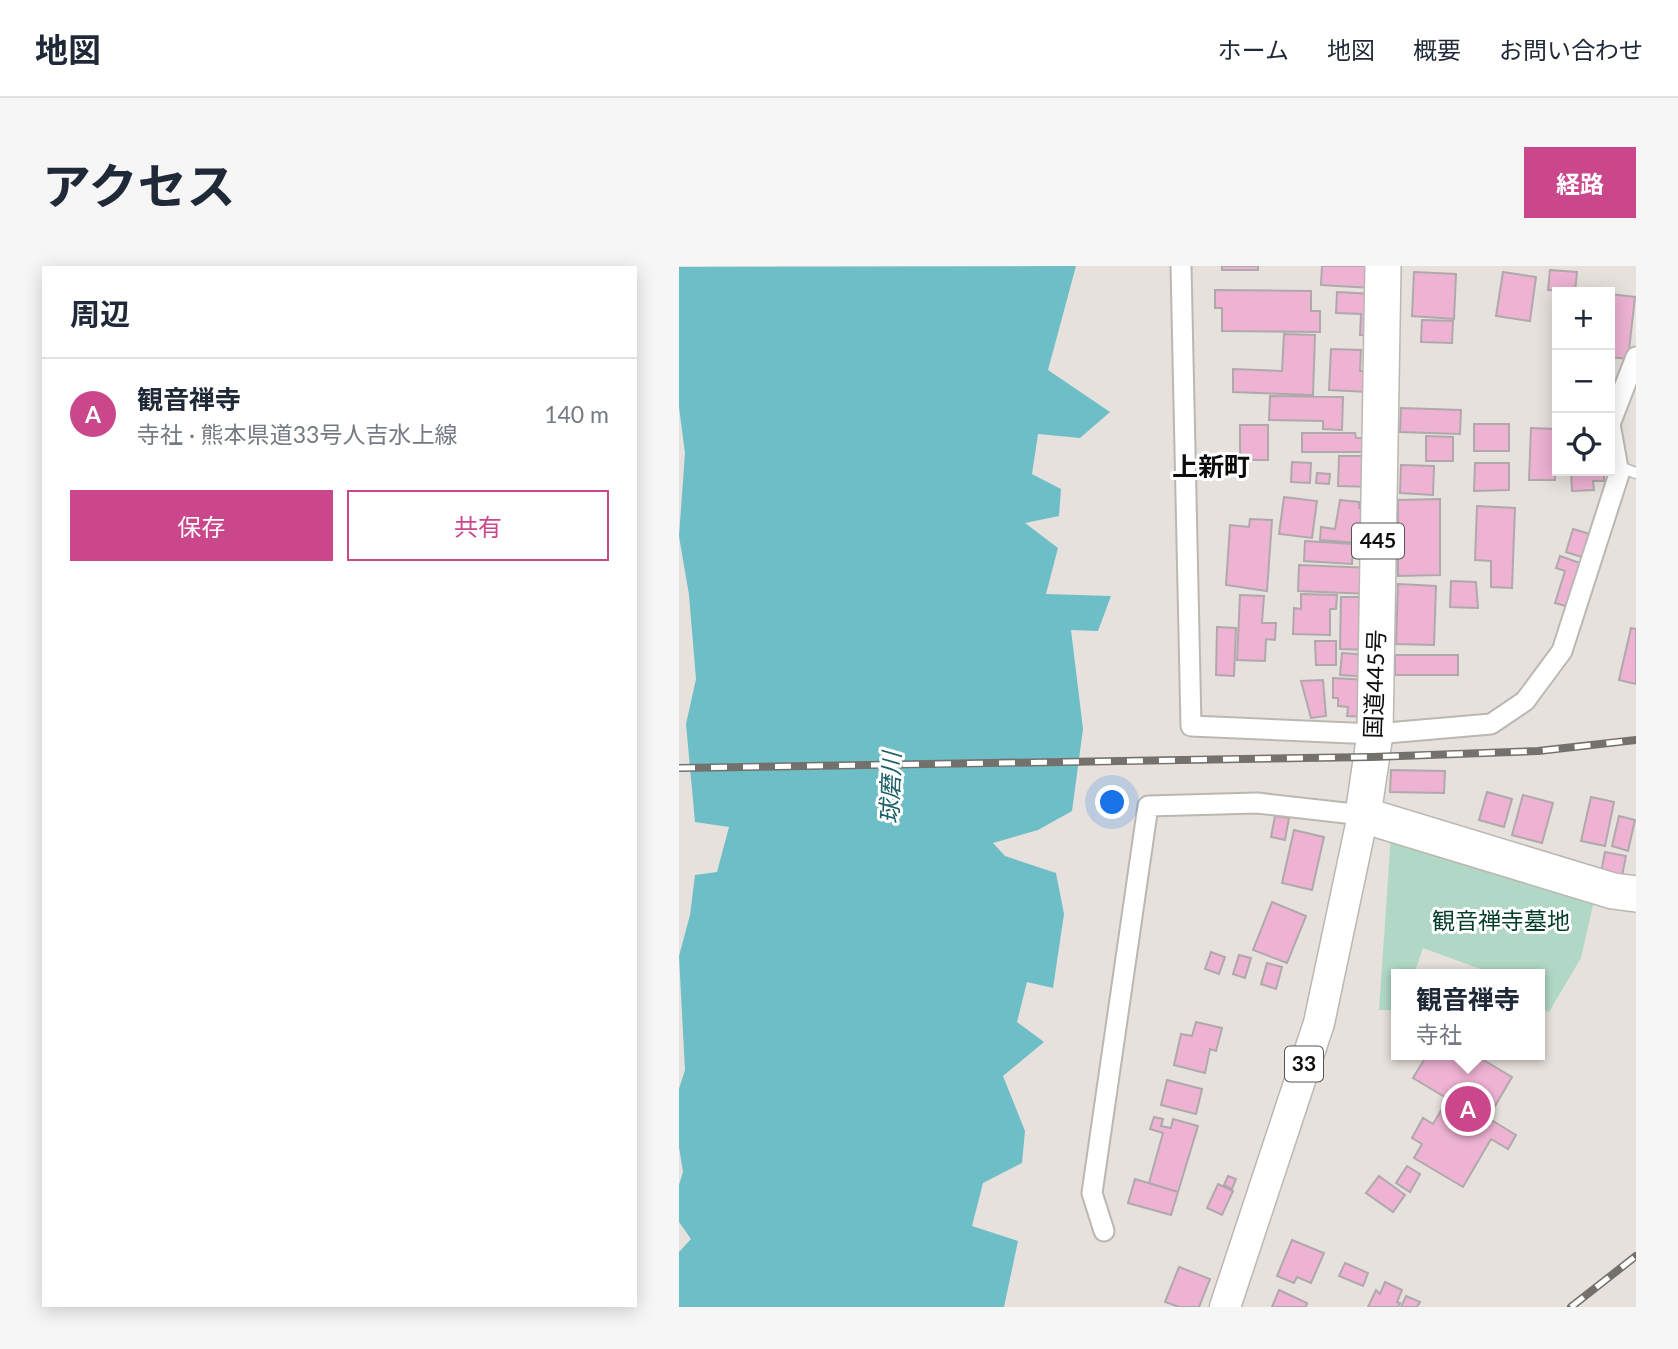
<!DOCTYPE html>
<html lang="ja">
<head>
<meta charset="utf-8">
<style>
  :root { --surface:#fff; --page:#f6f6f7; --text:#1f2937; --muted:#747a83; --line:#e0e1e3; --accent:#cb478b }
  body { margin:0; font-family:Lato,"Noto Sans JP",sans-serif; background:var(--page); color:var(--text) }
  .controls { position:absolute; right:21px; top:21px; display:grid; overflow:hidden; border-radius:0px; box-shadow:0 4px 18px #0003 }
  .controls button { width:63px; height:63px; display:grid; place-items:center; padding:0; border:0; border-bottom:2px solid var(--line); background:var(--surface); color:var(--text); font:35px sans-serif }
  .you { position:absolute; left:434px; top:537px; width:24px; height:24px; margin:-18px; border:5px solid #fff; border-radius:50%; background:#1a73e8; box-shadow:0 0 0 10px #1a73e833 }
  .badge { display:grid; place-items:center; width:46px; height:46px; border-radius:50%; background:var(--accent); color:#fff; font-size:23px; font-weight:700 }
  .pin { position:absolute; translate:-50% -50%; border:4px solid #fff; box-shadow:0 2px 7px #0006 }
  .popup { position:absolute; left:712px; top:703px; width:154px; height:91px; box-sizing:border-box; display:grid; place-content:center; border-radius:0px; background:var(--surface); filter:drop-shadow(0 2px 5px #0005); font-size:23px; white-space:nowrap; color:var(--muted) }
  .popup b { font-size:26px; color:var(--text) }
  .popup::after { content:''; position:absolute; left:50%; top:100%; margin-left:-14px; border:14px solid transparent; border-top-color:var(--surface) }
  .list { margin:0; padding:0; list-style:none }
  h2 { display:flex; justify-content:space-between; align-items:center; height:91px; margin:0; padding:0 28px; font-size:30px }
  h2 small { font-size:23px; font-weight:400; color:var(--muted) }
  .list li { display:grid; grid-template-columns:46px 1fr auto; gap:21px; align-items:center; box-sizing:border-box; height:112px; padding:0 28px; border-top:2px solid var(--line) }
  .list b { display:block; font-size:26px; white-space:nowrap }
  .list p { margin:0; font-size:23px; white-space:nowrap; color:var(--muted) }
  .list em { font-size:23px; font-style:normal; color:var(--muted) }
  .actions { display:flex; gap:14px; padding:21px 28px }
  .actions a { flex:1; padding:16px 0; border:2px solid var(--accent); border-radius:0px; text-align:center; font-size:24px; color:var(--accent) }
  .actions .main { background:var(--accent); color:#fff }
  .icon { flex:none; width:38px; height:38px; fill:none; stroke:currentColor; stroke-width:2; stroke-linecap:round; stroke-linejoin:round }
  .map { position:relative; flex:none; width:957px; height:1041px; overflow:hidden; border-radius:0px }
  header { display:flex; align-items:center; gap:42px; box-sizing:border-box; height:98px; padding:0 35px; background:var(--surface); border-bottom:2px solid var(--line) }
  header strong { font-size:33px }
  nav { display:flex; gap:38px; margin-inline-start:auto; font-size:24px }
  .intro { display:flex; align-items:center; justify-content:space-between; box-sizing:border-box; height:168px; padding:0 42px }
  h1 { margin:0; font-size:49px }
  .button { padding:18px 32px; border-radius:0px; background:var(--accent); color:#fff; font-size:24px; font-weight:700 }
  main { display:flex; gap:42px; padding:0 42px }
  aside { flex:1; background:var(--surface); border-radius:0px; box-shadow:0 4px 18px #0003 }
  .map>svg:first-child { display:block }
  .green { fill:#b1d8c6 }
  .water { fill:#6dbec7 }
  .building { fill:#eeb2d2; stroke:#afa9ac; stroke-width:2 }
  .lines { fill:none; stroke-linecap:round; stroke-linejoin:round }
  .lane-casing { stroke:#bbb7b2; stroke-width:13 }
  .street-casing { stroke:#bbb7b2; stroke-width:23 }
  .primary-casing { stroke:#bbb7b2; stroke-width:33 }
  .highway-casing { stroke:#bbb7b2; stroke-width:38 }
  .lane { stroke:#fff; stroke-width:10 }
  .street { stroke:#fff; stroke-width:19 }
  .primary { stroke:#fff; stroke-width:30 }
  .highway { stroke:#fff; stroke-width:35 }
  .rail-casing { stroke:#74716d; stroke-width:8 }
  .rail { stroke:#fff; stroke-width:5; stroke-dasharray:16; stroke-linecap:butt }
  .labels { text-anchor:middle; stroke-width:6; stroke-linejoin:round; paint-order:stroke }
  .shield { fill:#fff; stroke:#565554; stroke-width:2 }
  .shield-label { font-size:21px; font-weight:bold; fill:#0d0c0a }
  .street-label { font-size:23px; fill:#0d0c0a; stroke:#fff }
  .park-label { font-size:23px; fill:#043e2b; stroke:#fff }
  .water-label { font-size:24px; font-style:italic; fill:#1d6067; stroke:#fff }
  .quarter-label { font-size:26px; font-weight:bold; fill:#0d0c0a; stroke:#fff }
</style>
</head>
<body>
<header>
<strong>地図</strong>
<nav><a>ホーム</a><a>地図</a><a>概要</a><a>お問い合わせ</a></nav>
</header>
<div class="intro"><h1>アクセス</h1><a class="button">経路</a></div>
<main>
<aside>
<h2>周辺<small></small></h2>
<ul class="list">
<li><span class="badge">A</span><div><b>観音禅寺</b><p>寺社 · 熊本県道33号人吉水上線</p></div><em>140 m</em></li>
</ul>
<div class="actions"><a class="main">保存</a><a>共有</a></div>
</aside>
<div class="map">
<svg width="957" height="1041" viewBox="0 0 957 1041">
  <rect width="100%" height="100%" fill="#e6e1dc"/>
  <path class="green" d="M712 569 916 630 902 692 870 746 861 742V708H804V704L744 682 735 708H717V744H700Z"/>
  <path class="water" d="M397 0 369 104 431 146 401 172 359 168 353 208 382 223 380 250 346 257 379 282 367 328 432 330 419 365 392 364 404 463 393 545 359 564 314 577 326 590 377 607 385 648 374 722 348 716 338 756 365 776 324 810 346 865 343 897 304 917 293 960 339 975 325 1041H0V986L12 973 0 956V919L4 906 0 881V823L6 804 0 690 11 649 16 609 38 606 50 561 16 556 7 458 17 413 10 329 0 270 6 187 0 141V1Z"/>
  <path class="building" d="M543 0H579V4H543Z
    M643 0H695L693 22 642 19Z
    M871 4 898 6 896 26 869 24Z
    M735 6 777 8 775 53 733 50Z
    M824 6 857 11 851 55 817 50Z
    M536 24 632 25V45H641V66L543 65V42H536Z
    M658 26 695 28 693 69H681L682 48 657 47Z
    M931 28 956 31 949 93 931 91Z
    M743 54 774 55 773 77 742 76Z
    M605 68 636 69 634 129 554 126V103L603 105Z
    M652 83 682 84 681 105H690L689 126 650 124Z
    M591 130 664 131 663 164 644 163V155L590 154Z
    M722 142 782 144 781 168 721 166Z
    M795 158H830V185H795Z
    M561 159H589V194H561Z
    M852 162 877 163 876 214H850Z
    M623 167H676L677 172H693L692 186H623Z
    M747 170 774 171V195H747Z
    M660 190H696L695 221 659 220Z
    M613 196 632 197 631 217 612 216Z
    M796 197H830V224L795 225Z
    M722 199 755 200 754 229 721 227Z
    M892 205H931L933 206H925V215H914L915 224 893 225Z
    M638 207 651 208 650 218 637 217Z
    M605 231 638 235 633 272 600 268Z
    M761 233V309L719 310V234Z
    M661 234 680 236V242L695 243 692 278 641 274 642 261 656 263Z
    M798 240 836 242 833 322 812 321V295L796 294Z
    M571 253 593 254 588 325 547 319 551 259 570 261Z
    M894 263 914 269 906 292 887 286Z
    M626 275 674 278 673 298 625 295Z
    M881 290 904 298 890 341 876 337 886 305 877 302Z
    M620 299 693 302 692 328 619 325Z
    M772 315 797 316 799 342 771 341Z
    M719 318 757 320 755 379 717 378Z
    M622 328 658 329 657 343H651V369L614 368 615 342 622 343Z
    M561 329 585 330 583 357H597L596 374 587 373 586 395 558 394Z
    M662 331H691L690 384 661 383Z
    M538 361 557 362 555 410 537 409Z
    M952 362 957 363V418L940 414Z
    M636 375H657V399H637Z
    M663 387 691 389 690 411 661 409Z
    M716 389H779V409H716Z
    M654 412 690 414 689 451 668 450 669 441 659 440V432H654Z
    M644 414 647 450 632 452 622 415Z
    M712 504 766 505 765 527 711 526Z
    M808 526 833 533 825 561 800 554Z
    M844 529 874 537 863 577 833 569Z
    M912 531 935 536 926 580 902 575Z
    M596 550 610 552 606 574 592 571Z
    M940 550 956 554 949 585 933 580Z
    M615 564 645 571 633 624 603 617Z
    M926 586 947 590 942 615 921 611Z
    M593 636 627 650 608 697 574 684Z
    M532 686 546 691 540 708 526 703Z
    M560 689 572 692 566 712 554 708Z
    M588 697 603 701 597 723 582 718Z
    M517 756 543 762 537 785 531 783 526 807 495 799 502 768 513 770Z
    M748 789H796L833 811 809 852 837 869 829 883 812 873 784 921 735 892 743 878 733 872 744 852 754 858 769 833 734 812Z
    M488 814 523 823 517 848 482 839Z
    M475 851 484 853 482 860 492 862 494 853 519 860 499 926 470 917 484 867 471 863Z
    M728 900 741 908 731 926 717 917Z
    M549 910 557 913 553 923 545 919Z
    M700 910 726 929 714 946 687 927Z
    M456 913 499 926 492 949 449 937Z
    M539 918 554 925 543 949 528 942Z
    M613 974 645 987 632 1017 618 1011 615 1017 598 1010Z
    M666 997 689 1007 684 1020 660 1010Z
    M500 1001 531 1013 520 1041H500L486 1036Z
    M706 1016 723 1024 718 1036 721 1037 719 1041H689L697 1024 701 1028Z
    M600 1024 628 1037 627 1041H593Z
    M727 1030 741 1036 738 1041H722Z"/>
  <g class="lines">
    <g class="lane-casing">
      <path id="lane" d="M938 200 957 207"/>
    </g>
    <g class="street-casing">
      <path id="street" d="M502 0 512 460 696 468 812 458 846 435 883 385 940 208 931 158
        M931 158 957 91
        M425 965 413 927 469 540 578 537 684 549"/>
    </g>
    <g class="primary-casing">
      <path id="primary" d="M546 1041 640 757 684 549"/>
    </g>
    <g class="highway-casing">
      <path id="highway" d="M704 0 696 468 684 549 934 625 957 628"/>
    </g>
    <use href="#lane" class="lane"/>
    <use href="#street" class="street"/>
    <use href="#primary" class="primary"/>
    <use href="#highway" class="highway"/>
    <g class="rail-casing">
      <path id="rail" d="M0 502 693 491 859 485 957 474
        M892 1041 957 990"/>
    </g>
    <use href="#rail" class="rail"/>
  </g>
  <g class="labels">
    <g class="shield">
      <rect x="673" y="257.5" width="52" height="35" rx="5"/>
      <rect x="606" y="780.5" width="38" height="35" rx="5"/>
    </g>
    <g class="shield-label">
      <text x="699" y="282">445</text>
      <text x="625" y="805">33</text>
    </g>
    <g class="street-label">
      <text transform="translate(696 418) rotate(-88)" y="8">国道445号</text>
    </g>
    <g class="park-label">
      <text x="822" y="663">観音禅寺墓地</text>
    </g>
    <g class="water-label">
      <text transform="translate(212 522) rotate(-88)" y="8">球磨川</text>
    </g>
    <g class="quarter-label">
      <text x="532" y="210">上新町</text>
    </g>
  </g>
</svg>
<div class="controls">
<button>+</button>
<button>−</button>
<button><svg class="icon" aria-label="locate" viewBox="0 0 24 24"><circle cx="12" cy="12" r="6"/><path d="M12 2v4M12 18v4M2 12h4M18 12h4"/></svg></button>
</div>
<div class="you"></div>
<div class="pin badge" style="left:789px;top:843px">A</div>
<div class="popup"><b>観音禅寺</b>寺社</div>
</div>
</main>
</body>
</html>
